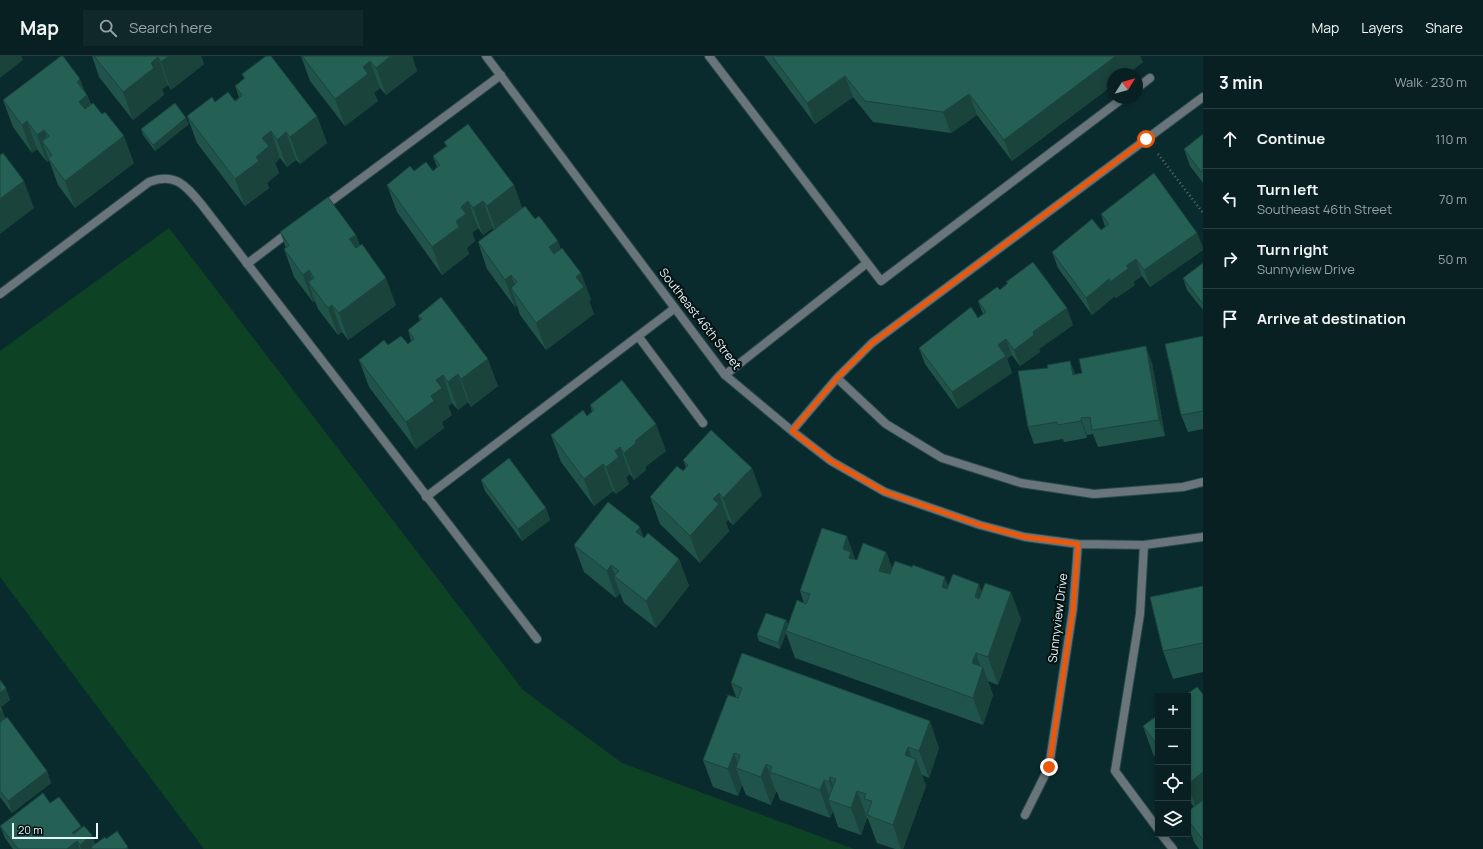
<!DOCTYPE html>
<html lang="en">
<head>
<meta charset="utf-8">
<style>
  :root { --surface:#082022; --page:#11282a; --text:#f1f3f6; --muted:#98a3a5; --line:#293e40 }
  body { margin:0; font-family:Manrope,sans-serif; background:var(--page); color:var(--text) }
  .controls { position:absolute; right:12px; bottom:12px; display:grid; overflow:hidden; border-radius:0px; box-shadow:0 2px 6px #0003 }
  .controls button { width:36px; height:36px; display:grid; place-items:center; padding:0; border:0; border-bottom:1px solid var(--line); background:var(--surface); color:var(--text); font:20px sans-serif }
  .compass { position:absolute; left:1107px; top:12px; width:36px; height:36px; border-radius:50%; background:var(--surface); box-shadow:0 2px 6px #0003; rotate:53deg }
  .scale { position:absolute; left:12px; bottom:10px; width:86px; box-sizing:border-box; padding-left:4px; border:2px solid #e6f8f9; border-top:0; font-size:11px; line-height:14px; white-space:nowrap; color:#e6f8f9; -webkit-text-stroke:3px #051112; paint-order:stroke }
  .stop { position:absolute; width:12px; height:12px; margin:-9px; border:3px solid #ea580c; border-radius:50%; background:#fff }
  .stop.end { background:#ea580c; border-color:#fff; box-shadow:0 1px 4px #0008 }
  .list { margin:0; padding:0; list-style:none }
  h2 { display:flex; justify-content:space-between; align-items:center; height:52px; margin:0; padding:0 16px; font-size:17px }
  h2 small { font-size:13px; font-weight:400; color:var(--muted) }
  .list li { display:grid; grid-template-columns:26px 1fr auto; gap:12px; align-items:center; box-sizing:border-box; height:60px; padding:0 16px; border-top:1px solid var(--line) }
  .list b { display:block; font-size:15px; white-space:nowrap }
  .list p { margin:0; font-size:13px; white-space:nowrap; color:var(--muted) }
  .list em { font-size:13px; font-style:normal; color:var(--muted) }
  .icon { flex:none; width:22px; height:22px; fill:none; stroke:currentColor; stroke-width:2; stroke-linecap:round; stroke-linejoin:round }
  .map { position:relative; flex:none; width:1203px; height:793px; overflow:hidden }
  header { display:flex; align-items:center; gap:24px; box-sizing:border-box; height:56px; padding:0 20px; background:var(--surface); border-bottom:1px solid var(--line) }
  header strong { font-size:19px }
  nav { display:flex; gap:22px; margin-inline-start:auto; font-size:14px }
  .search { width:280px; height:36px; background:var(--page); display:flex; align-items:center; gap:10px; box-sizing:border-box; padding:0 14px; border-radius:0px; color:var(--muted); font-size:15px }
  main { display:flex }
  aside { flex:1; background:var(--surface) }
  .map>svg:first-child { display:block }
  .green { fill:#0d4225 }
  .lines { fill:none; stroke-linecap:round; stroke-linejoin:round }
  .lane-casing { stroke:#29484a; stroke-width:10 }
  .street-casing { stroke:#29484a; stroke-width:10 }
  .path { stroke:#557172; stroke-width:2.5; stroke-dasharray:1 3; stroke-linecap:butt }
  .lane { stroke:#69757b; stroke-width:8 }
  .street { stroke:#69757b; stroke-width:8 }
  .wall { fill:#205349 }
  .shaded-wall { fill:#1a433c }
  .building { fill:#256055; stroke:#1a433c }
  .route { stroke:#ea580c; stroke-width:5 }
  .labels { text-anchor:middle; stroke-width:4; stroke-linejoin:round; paint-order:stroke }
  .street-label { font-size:12px; fill:#e6f8f9; stroke:#051112 }
</style>
</head>
<body>
<header>
<strong>Map</strong>
<div class="search"><svg class="icon" aria-label="search" viewBox="0 0 24 24"><circle cx="10" cy="10" r="6"/><path d="M15 15l6 6"/></svg>Search here</div>
<nav><a>Map</a><a>Layers</a><a>Share</a></nav>
</header>
<main>
<div class="map">
<svg width="1203" height="793" viewBox="0 0 1203 793">
  <rect width="100%" height="100%" fill="#0a2b2d"/>
  <path class="green" d="M169 172 523 634 622 707 854 793H204L0 521V295Z"/>
  <g class="lines">
    <g class="lane-casing">
      <path id="lane" d="M709 0 881 225 1123 42
        M1137 32 1150 22
        M725 319 867 207"/>
    </g>
    <g class="street-casing">
      <path id="street" d="M486 0 725 319 792 375 831 405 885 436 980 469 1025 481 1078 488
        M323 151 501 19
        M247 208 289 176
        M0 238 149 126C176 116 186 130 202 149L537 583
        M638 280 703 367
        M837 322 872 287 1203 41
        M792 375 837 322 886 368 942 402 1021 427 1094 438 1183 431 1203 426
        M426 441 675 252
        M1144 489 1140 558 1115 715 1158 773
        M1025 759 1049 711 1073 553 1078 488 1144 489 1203 481
        M1161 778 1173 793"/>
    </g>
    <path class="path" d="M1158 98 1203 157"/>
    <use href="#lane" class="lane"/>
    <use href="#street" class="street"/>
  </g>
  <path class="wall" d="M92 0H201L204 8 171 34 168 29 162 33 164 39 133 64 99 21Z
    M301 0H412L417 15 386 39 380 32 374 37 378 45 345 70 310 25Z
    M764 0H1140L1143 6 1127 18H1113V29L1012 105 977 59 951 77 873 66 853 41 815 68Z
    M242 18 317 60 327 87 300 108 296 104 287 111 280 102 275 107 279 117 267 127 269 132 245 150 197 87 187 60 215 46 235 45 239 41 235 30 244 23Z
    M85 37 87 39 91 48 134 107 75 152 58 129 49 104 47 106 37 93 32 97 13 71 3 44Z
    M189 68 155 95 143 79 141 73Z
    M1203 78V127L1190 110 1184 93Z
    M444 86 514 129 522 152 535 163 581 217 591 244 589 245 594 258 546 294 520 259 517 249 515 251 487 213 478 186 494 174 493 172 483 179 478 172 472 177 475 185 467 192 469 198 442 219 397 156 387 129 433 115 437 111 433 100 446 90Z
    M1101 158 1197 177 1203 192V194L1150 231 1142 220 1133 226 1135 229 1116 242 1115 240 1092 259 1058 212 1052 196 1101 174 1105 171Z
    M280 176 356 179 360 190 396 249 348 284 342 276 338 279 318 253 315 245 313 246 294 221 284 193 286 192Z
    M1203 207V254L1187 234 1183 222Z
    M1006 226 1073 269 1039 293 1040 296 1020 310 1012 299 1007 303 1012 317 958 353 925 308 919 292 978 262 983 258 978 245 1000 234 1007 228Z
    M418 260 498 330 471 351 468 346 458 354 452 347 448 350 452 359 442 366 444 372 416 393 369 331 359 304 388 289 408 288 411 285 408 274 420 265Z
    M1203 280V373L1188 376 1181 359Z
    M1070 305 1075 318 1152 307 1165 380 1098 391 1093 378 1087 379V382L1064 386 1063 383 1034 388 1028 371 1048 312Z
    M590 349 666 395 645 411 646 414 634 424 630 418 626 421 629 428 616 438 613 435 594 450 561 406 551 379 587 360 592 356Z
    M683 404 762 439 733 469 728 464 726 467 729 475 700 507 660 468 650 441 683 415 686 411Z
    M481 424 546 452 550 464 522 485 485 435Z
    M644 482 679 503 689 530 656 572 624 547 620 537 616 542 584 516 574 489Z
    M886 496 892 512 949 530 982 536 1021 563 998 629 988 625 993 639 983 669 795 602 786 577 780 593 759 585 757 579 786 564 788 568 804 547 800 535 856 504H857Z
    M1203 530V616L1173 623 1163 595Z
    M0 624 10 644 1 651 2 653 5 662 47 715 51 727 12 757 0 741Z
    M731 627 939 692 929 722 922 719 926 730 903 793H895L877 787 868 763 867 762 861 779 838 771 833 755 830 762 780 744 777 736H776L771 749 746 739 742 729 738 740 713 731 703 704 736 641Z
    M1203 638V793H1199L1194 786 1188 769V755L1194 751 1188 743V640Z
    M1158 659V704L1153 698 1143 670Z
    M50 747 81 770 82 772 92 779 95 788 106 783 129 793H13L5 782 0 770Z"/>
  <path class="shaded-wall" d="M0 0H21L23 4 0 22Z
    M169 0H201L204 8 171 34 161 6Z
    M391 0H412L417 15 386 39 376 12Z
    M1116 0H1140L1143 6 1127 18H1113V29L1012 105 1004 84Z
    M158 1 168 29 162 33 164 39 133 64 123 36 151 7Z
    M370 5 380 32 374 37 378 45 345 70 335 43 363 11Z
    M845 20 853 41 815 68 807 47Z
    M80 23 87 40V39L97 66 89 73 79 46 77 26Z
    M969 38 977 59 951 77 943 56Z
    M317 60 327 87 300 108 290 81Z
    M186 62 189 68 155 95 153 89Z
    M27 65 37 93 32 97 22 69Z
    M44 74 54 101 42 85 49 104 47 106 37 79Z
    M271 75 280 102 275 107 279 117 267 127 269 132 245 150 235 123 256 101 262 82Z
    M286 76 296 104 287 111 277 84Z
    M124 80 134 107 75 152 65 125Z
    M24 125 34 152 0 178V143Z
    M514 129 524 157 497 178 487 150Z
    M468 145 478 172 472 177 475 185 467 192 469 198 442 219 432 191 461 151Z
    M483 145 493 172 483 179 473 152Z
    M1197 177 1203 192V194L1150 231 1144 214Z
    M356 179 365 206 349 183Z
    M558 185 568 212 559 218 549 191Z
    M1136 203 1142 220 1133 226 1135 229 1116 242 1110 226 1126 210Z
    M309 214 318 240 308 226 315 245 313 246 303 219Z
    M581 217 591 244 589 245 594 258 546 294 536 267 576 221Z
    M511 219 521 246 511 232 517 249 515 251 505 224Z
    M386 222 396 249 348 284 339 257Z
    M1109 223 1115 240 1092 259 1086 242Z
    M332 249 342 276 338 279 328 252Z
    M1067 252 1073 269 1039 293 1040 296 1020 310 1014 294 1033 276Z
    M1006 283 1012 299 1007 303 1012 317 958 353 952 336 998 289Z
    M1146 290 1152 307 1165 380 1159 364Z
    M488 303 498 330 471 351 461 323Z
    M1070 305 1076 321 1073 319Z
    M458 318 468 346 458 354 448 326Z
    M443 319 452 347 448 350 452 359 442 366 444 372 416 393 406 366 431 340 436 324Z
    M1081 362 1087 379V382L1081 365Z
    M656 368 666 395 645 411 646 414 634 424 624 397 635 385Z
    M620 391 630 418 626 421 629 428 616 438 606 411 615 395Z
    M603 408 613 435 594 450 584 423Z
    M752 412 762 439 733 469 723 442Z
    M719 437 728 464 726 467 729 475 700 507 690 480 713 443Z
    M546 452 550 464 522 485 518 473Z
    M640 471 650 498 636 476Z
    M847 480 857 508 856 510 843 493Z
    M886 496 896 523 879 515Z
    M679 503 689 530 656 572 646 545Z
    M611 509 616 522 614 520 620 537 616 542 607 515Z
    M945 521 955 548 942 531Z
    M979 528 989 555 975 541Z
    M1011 536 1021 563 998 629 988 601Z
    M786 564 789 570 786 575V577L780 593 778 587Z
    M976 597 982 615 983 611 993 639 983 669 973 642 972 607Z
    M6 632 10 644 0 652V637Z
    M2 653 6 665 0 669V655Z
    M930 665 939 692 929 722 919 695Z
    M908 691 914 708 916 703 926 730 903 793H901L893 769 905 699Z
    M734 697 740 714 736 712 742 729 738 740 728 713Z
    M766 708 776 736 771 749 761 721Z
    M47 715 51 727 12 757 8 745Z
    M1203 716V751L1197 755 1188 728Z
    M830 721 840 748 836 746 829 726Z
    M824 724 831 745 828 744 833 755 830 762 820 734Z
    M857 735 867 762 861 779 851 752Z
    M81 770 85 781 77 785 80 793H67L72 777Z
    M92 779 96 791H91L92 793H81L80 789Z"/>
  <path class="building" d="M61 0H63L80 23 77 26 87 39 79 46 85 53 93 47 102 58 105 56 124 80 65 125 48 102 52 99 42 85 49 80 44 74 37 79 27 65 22 69 3 44Z
    M94 0H169L161 6 158 1 151 7 154 12 123 36Z
    M266 0H271L317 60 290 81 286 76 277 84 271 75 262 82 269 90 256 101 259 105 235 123 187 60 212 41 215 46 228 36 235 45 238 43 242 39 235 30 245 22 242 18Z
    M302 0H391L376 12 370 5 363 11 368 18 335 43Z
    M772 0H1116L1004 84 969 38 943 56 865 45 845 20 807 47Z
    M175 47 186 62 153 89 141 73Z
    M468 68 514 129 487 150 483 145 473 152 468 145 461 151 466 158 456 165 459 171 432 191 387 129 410 110 414 115 426 106 433 115 440 109 433 100 447 90 444 86Z
    M1203 78V115L1201 116 1184 93Z
    M3 97 24 125 0 143V99Z
    M1154 117 1197 177 1144 214 1136 203 1126 210 1129 212 1110 226 1109 223 1086 242 1052 196 1092 163 1101 174 1109 168 1101 158Z
    M328 141 356 179 349 183 356 192 362 188 386 222 339 257 332 249 328 252 308 226 314 222 309 214 303 219 284 193 289 189 280 176Z
    M525 150 535 163 539 160 558 185 549 191 554 198 562 192 581 217 576 221 584 231 536 267 511 232 517 226 511 219 505 224 478 186Z
    M1033 206 1067 252 1033 276 1034 279 1014 294 1006 283 998 289 1006 300 952 336 919 292 971 251 978 262 986 256 978 245 997 231 1000 234 1008 227 1006 226Z
    M1203 207V248L1183 222Z
    M441 241 488 303 461 323 458 318 448 326 443 319 436 324 442 332 431 340 434 345 406 366 359 304 384 284 388 289 401 280 408 288 414 283 408 274 422 263 418 260Z
    M1203 280V355L1181 359 1165 288Z
    M1146 290 1159 364 1092 374 1090 361 1081 362V365L1058 369 1057 366 1028 371 1018 315 1048 312 1047 309 1070 305 1073 319 1082 317 1079 303Z
    M622 324 656 368 635 385 636 387 624 397 620 391 615 395 619 401 606 411 603 408 584 423 551 379 583 354 587 360 594 354 590 349Z
    M711 374 752 412 723 442 719 437 713 443 719 448 690 480 650 441 677 410 683 415 688 409 683 404Z
    M509 402 546 452 518 473 481 424Z
    M608 446 640 471 636 476 644 482 648 477 679 503 646 545 614 520 619 515 611 509 607 515 574 489Z
    M822 472 847 480 843 493 851 496 849 502 857 504 863 487 886 496 879 515 890 518 895 505 912 511 913 509 945 521 942 531 947 533 953 518 979 528 975 541 979 543 985 527 1011 536 988 601 976 597 972 607 983 611 973 642 786 575 797 544 806 548 810 538 800 535Z
    M1203 530V587L1163 595 1150 541Z
    M766 557 786 564 778 587 757 579Z
    M742 597 930 665 919 695 908 691 905 699 916 703 893 769 867 759 872 745 864 743 866 738 857 735 851 752 828 744 836 723 830 721 829 726 824 724 820 734 770 716 772 711 766 708 761 721 736 712 740 699 734 697 728 713 703 704 728 639 738 642 742 632 731 627Z
    M0 624 6 632 0 637Z
    M1197 631 1203 638V716L1188 728V640H1184Z
    M1158 659V690L1143 670Z
    M7 661 47 715 8 745 0 735V666Z
    M43 737 50 747 59 741 81 770 72 777 74 778 84 770 92 779 80 789 77 785 67 793H18L0 770Z
    M1203 744V784L1188 764V755Z
    M117 775 128 791 125 793H92L91 791 105 781 106 783Z"/>
  <g class="lines">
    <path class="route" d="M1049 711 1073 554 1078 488 1025 481 980 469 885 436 831 405 792 375 837 322 872 287 1146 83"/>
  </g>
  <g class="labels">
    <g class="street-label">
      <text transform="translate(700 263) rotate(52)" y="4">Southeast 46th Street</text>
      <text transform="translate(1058 562) rotate(-83)" y="4">Sunnyview Drive</text>
    </g>
  </g>
</svg>
<div class="controls">
<button>+</button>
<button>−</button>
<button><svg class="icon" aria-label="locate" viewBox="0 0 24 24"><circle cx="12" cy="12" r="6"/><path d="M12 2v4M12 18v4M2 12h4M18 12h4"/></svg></button>
<button><svg class="icon" aria-label="layers" viewBox="0 0 24 24"><path d="M12 4l9 5-9 5-9-5zM3 14l9 5 9-5"/></svg></button>
</div>
<svg class="compass" viewBox="-18 -18 36 36"><path d="M0-13l5 13h-10z" fill="#e53935"/><path d="M0 13l5-13h-10z" fill="#98a3a5"/></svg>
<div class="scale">20 m</div>
<div class="stop" style="left:1146px;top:83px"></div>
<div class="stop end" style="left:1049px;top:711px"></div>
</div>
<aside>
<h2>3 min<small>Walk · 230 m</small></h2>
<ul class="list">
<li><svg class="icon" aria-label="ahead" viewBox="0 0 24 24"><path d="M12 20V5M6 11l6-6 6 6"/></svg><div><b>Continue</b></div><em>110 m</em></li>
<li><svg class="icon" aria-label="left" viewBox="0 0 24 24"><path d="M17 20v-9H6M10 6l-5 5 5 5"/></svg><div><b>Turn left</b><p>Southeast 46th Street</p></div><em>70 m</em></li>
<li><svg class="icon" aria-label="right" viewBox="0 0 24 24"><path d="M7 20v-9h11M14 6l5 5-5 5"/></svg><div><b>Turn right</b><p>Sunnyview Drive</p></div><em>50 m</em></li>
<li><svg class="icon" aria-label="arrive" viewBox="0 0 24 24"><path d="M6 21V4h12l-3 4 3 4H6"/></svg><div><b>Arrive at destination</b></div></li>
</ul>
</aside>
</main>
</body>
</html>
